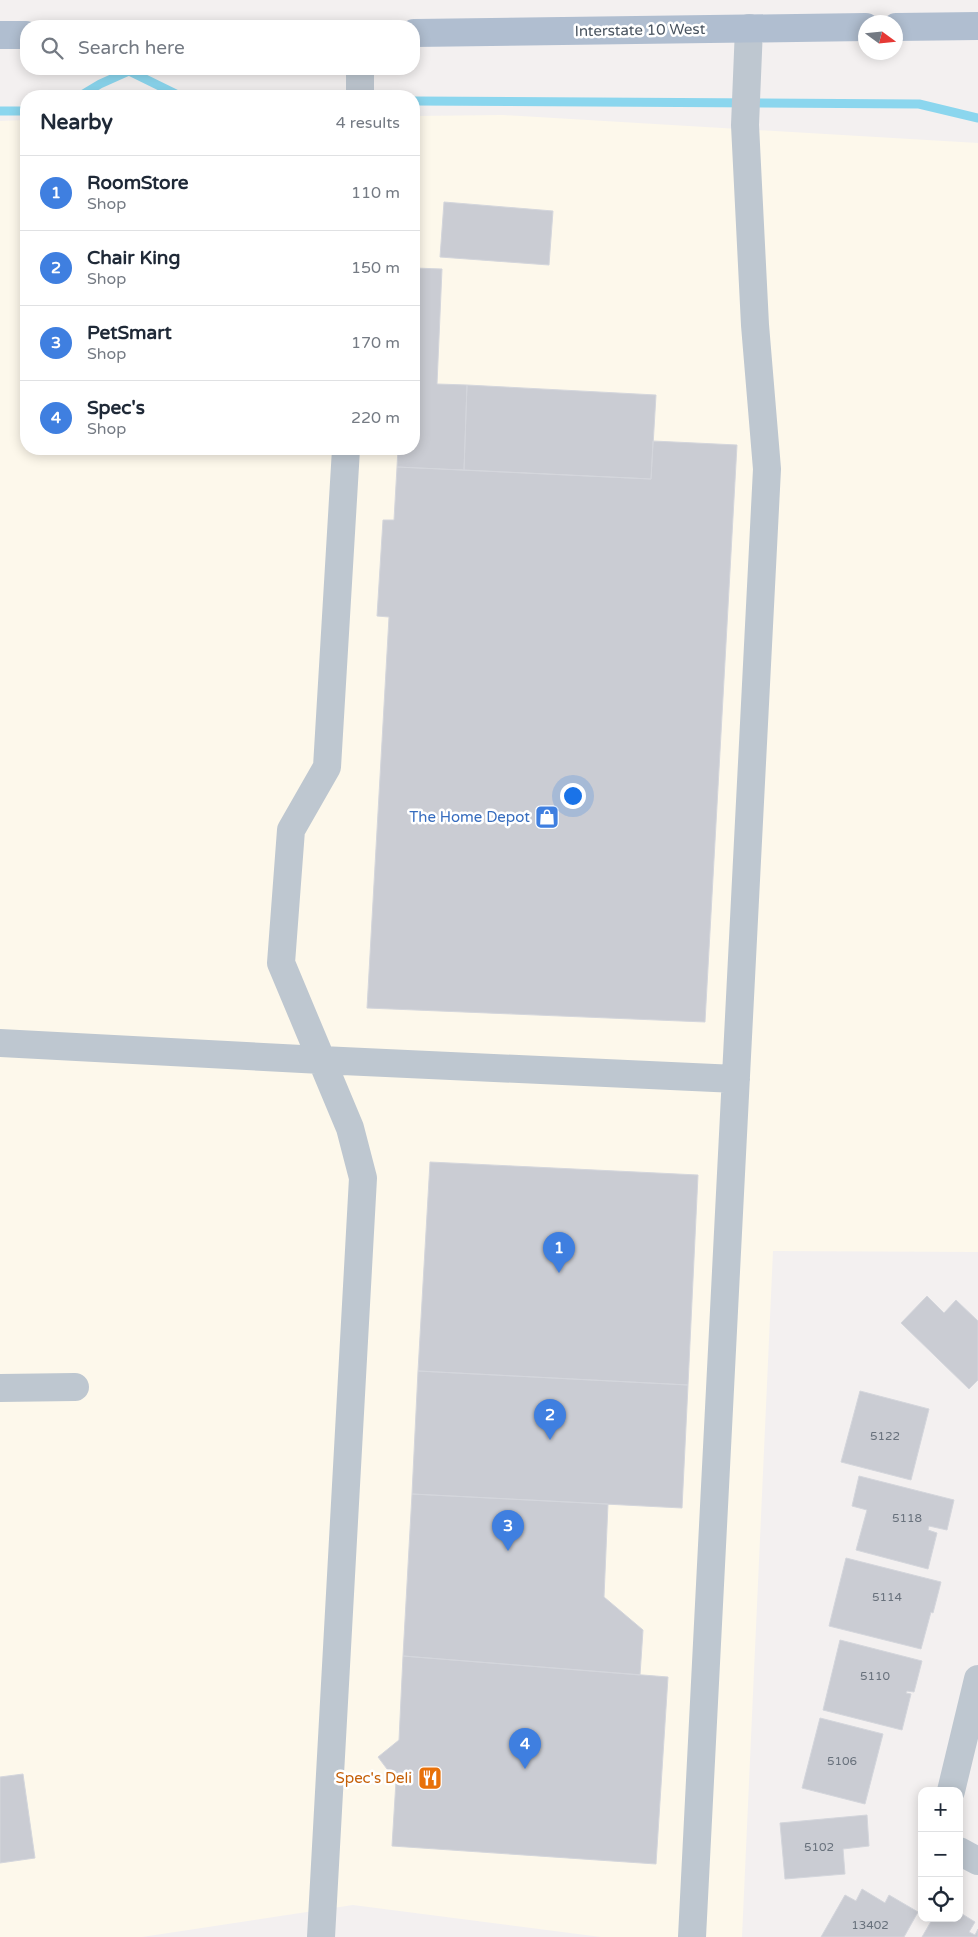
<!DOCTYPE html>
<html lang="en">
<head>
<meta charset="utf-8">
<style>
  :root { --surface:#fff; --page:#f2f2f3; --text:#1f2937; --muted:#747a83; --line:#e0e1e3; --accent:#ea580c }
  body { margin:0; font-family:"Varela Round",sans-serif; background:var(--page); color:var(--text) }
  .controls { position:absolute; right:15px; bottom:15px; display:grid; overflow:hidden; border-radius:10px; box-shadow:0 2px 12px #0003 }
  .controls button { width:45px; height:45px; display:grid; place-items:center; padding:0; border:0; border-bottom:1px solid var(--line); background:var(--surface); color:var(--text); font:25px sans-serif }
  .compass { position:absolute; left:858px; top:15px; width:45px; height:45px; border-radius:50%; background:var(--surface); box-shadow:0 2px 12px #0003; rotate:105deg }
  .you { position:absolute; left:572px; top:795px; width:18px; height:18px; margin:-12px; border:4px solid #fff; border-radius:50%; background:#1a73e8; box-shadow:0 0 0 8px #1a73e833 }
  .badge { display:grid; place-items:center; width:32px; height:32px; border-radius:50%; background:var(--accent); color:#fff; font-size:16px; font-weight:700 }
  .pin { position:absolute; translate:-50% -41px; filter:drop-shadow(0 1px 2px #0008) }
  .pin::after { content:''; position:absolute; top:26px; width:18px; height:15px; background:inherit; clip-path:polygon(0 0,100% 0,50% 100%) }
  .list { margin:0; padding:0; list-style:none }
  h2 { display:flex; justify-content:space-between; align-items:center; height:65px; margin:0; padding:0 20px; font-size:21px }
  h2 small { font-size:16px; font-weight:400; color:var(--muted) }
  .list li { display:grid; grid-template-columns:32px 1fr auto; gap:15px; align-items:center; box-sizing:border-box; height:75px; padding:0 20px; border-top:1px solid var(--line) }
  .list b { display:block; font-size:19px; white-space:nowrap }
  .list p { margin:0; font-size:16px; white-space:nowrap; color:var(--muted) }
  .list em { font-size:16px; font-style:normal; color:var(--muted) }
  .icon { flex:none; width:28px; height:28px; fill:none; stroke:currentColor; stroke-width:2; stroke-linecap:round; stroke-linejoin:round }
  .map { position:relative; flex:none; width:978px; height:1937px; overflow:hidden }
  .search { position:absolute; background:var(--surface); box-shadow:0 2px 12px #0003; left:20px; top:20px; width:400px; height:55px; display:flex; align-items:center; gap:12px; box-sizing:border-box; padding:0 18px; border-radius:20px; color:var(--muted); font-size:19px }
  .panel { position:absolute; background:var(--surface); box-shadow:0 2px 12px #0003; left:20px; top:90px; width:400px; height:365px; border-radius:20px }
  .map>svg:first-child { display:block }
  .commercial { fill:#fdf8eb }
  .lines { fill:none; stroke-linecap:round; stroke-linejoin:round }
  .stream { stroke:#8bd6ee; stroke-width:9 }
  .building { fill:#caccd3; stroke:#d4d6dc }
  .minor { stroke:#bec7d0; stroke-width:28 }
  .major { stroke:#b0bed0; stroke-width:28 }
  .labels { text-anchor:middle; stroke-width:5; stroke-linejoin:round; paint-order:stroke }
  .number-label { font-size:12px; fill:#68717c }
  .street-label { font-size:15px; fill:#48535f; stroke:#fff }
  .shop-label { font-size:15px; fill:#366cbe; stroke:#fff; text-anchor:end }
  .food-label { font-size:15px; fill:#c56008; stroke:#fff; text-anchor:end }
</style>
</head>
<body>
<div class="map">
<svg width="978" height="1937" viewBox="0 0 978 1937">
  <rect width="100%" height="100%" fill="#f3f0f0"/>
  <path class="commercial" d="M503 115 978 143V1252L773 1251 742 1937H601L353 1905 142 1937H0V121L26 120V449H414V116Z"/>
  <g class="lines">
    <path class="stream" d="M80 96 100 84 129 71 180 96
      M414 101 919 104 978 118
      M0 111H26"/>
  </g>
  <path class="building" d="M444 202 553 211 549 265 440 257Z
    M414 268 442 269 437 384 467 385 464 470 397 467 398 449H414Z
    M467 385 656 395 651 479 464 470Z
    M653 441 737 445 705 1022 367 1008 389 617 377 616 383 520H394L397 467 651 479Z
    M430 1162 698 1175 688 1385 418 1371Z
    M927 1296 944 1313 956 1300 978 1321V1380L969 1389 901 1323Z
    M418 1371 688 1385 682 1508 412 1494Z
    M860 1391 929 1409 911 1480 841 1462Z
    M859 1476 954 1500 947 1530 929 1526 928 1530 937 1533 928 1569 856 1550 867 1510 852 1506Z
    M412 1494 608 1504 604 1597 643 1630 640 1675 403 1656Z
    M846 1558 941 1582 933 1613 931 1612 921 1649 829 1626Z
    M840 1640 922 1661 914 1692 907 1691 906 1693 911 1694 902 1730 823 1710Z
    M403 1656 668 1677 656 1864 392 1846 396 1781 378 1757 399 1740Z
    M820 1718 883 1734 865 1804 802 1788Z
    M23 1774 35 1858 0 1863V1777Z
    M867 1815 869 1846 843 1849 845 1874 785 1879 780 1823Z
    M862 1889 885 1903 889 1895 918 1912 904 1937H821L845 1895 856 1901Z
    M959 1912 975 1922 969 1932 975 1935 978 1929V1937H922L933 1918H959Z"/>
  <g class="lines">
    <path class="minor" d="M360 96V69
      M0 1043 321 1060 736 1079
      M0 1388 75 1387
      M951 1791 978 1679
      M959 1851 978 1861
      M321 1937 363 1178 350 1128 281 963 291 830 327 767 346 449
      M692 1937 767 469 755 325 745 125 749 28"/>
    <path class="major" d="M896 27 978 26
      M414 33 866 27
      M0 35H26"/>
  </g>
  <defs>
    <g id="shop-square" transform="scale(1.25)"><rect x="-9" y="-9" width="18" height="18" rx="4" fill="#3f7fe0" stroke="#fff"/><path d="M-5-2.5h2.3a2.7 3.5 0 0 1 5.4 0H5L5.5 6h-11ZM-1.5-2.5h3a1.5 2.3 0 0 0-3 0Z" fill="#fff"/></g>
    <g id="restaurant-square" transform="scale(1.25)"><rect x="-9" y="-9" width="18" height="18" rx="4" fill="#e8710a" stroke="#fff"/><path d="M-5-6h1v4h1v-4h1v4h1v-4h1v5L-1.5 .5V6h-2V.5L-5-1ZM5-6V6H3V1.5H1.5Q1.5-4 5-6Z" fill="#fff"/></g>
  </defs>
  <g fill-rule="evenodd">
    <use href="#shop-square" x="547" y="817"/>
    <use href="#restaurant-square" x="430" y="1778"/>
  </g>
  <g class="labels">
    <g class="number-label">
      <text x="885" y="1440">5122</text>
      <text x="907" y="1522">5118</text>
      <text x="887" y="1601">5114</text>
      <text x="875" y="1680">5110</text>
      <text x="842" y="1765">5106</text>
      <text x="819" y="1851">5102</text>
      <text x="870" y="1929">13402</text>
    </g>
    <g class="street-label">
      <text transform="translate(640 30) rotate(-1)" y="5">Interstate 10 West</text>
    </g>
    <g class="shop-label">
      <text x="530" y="822">The Home Depot</text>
    </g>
    <g class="food-label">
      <text x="412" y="1783">Spec's Deli</text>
    </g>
  </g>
</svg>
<div class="controls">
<button>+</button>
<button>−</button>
<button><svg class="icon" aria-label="locate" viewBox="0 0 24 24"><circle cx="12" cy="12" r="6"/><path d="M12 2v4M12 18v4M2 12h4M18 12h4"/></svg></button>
</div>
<svg class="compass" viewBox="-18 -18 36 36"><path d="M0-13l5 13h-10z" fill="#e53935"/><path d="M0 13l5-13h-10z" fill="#747a83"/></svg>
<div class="you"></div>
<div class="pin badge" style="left:559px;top:1273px;background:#3f7fe0">1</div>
<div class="pin badge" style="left:550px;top:1440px;background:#3f7fe0">2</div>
<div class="pin badge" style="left:508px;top:1551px;background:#3f7fe0">3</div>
<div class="pin badge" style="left:525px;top:1769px;background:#3f7fe0">4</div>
<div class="search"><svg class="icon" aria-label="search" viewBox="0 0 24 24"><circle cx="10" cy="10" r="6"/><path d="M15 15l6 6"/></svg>Search here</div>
<section class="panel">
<h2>Nearby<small>4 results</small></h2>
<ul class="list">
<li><span class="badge" style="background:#3f7fe0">1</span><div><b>RoomStore</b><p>Shop</p></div><em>110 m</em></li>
<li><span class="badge" style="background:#3f7fe0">2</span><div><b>Chair King</b><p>Shop</p></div><em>150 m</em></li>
<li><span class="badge" style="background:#3f7fe0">3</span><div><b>PetSmart</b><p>Shop</p></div><em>170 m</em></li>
<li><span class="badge" style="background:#3f7fe0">4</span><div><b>Spec's</b><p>Shop</p></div><em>220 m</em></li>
</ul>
</section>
</div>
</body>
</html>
